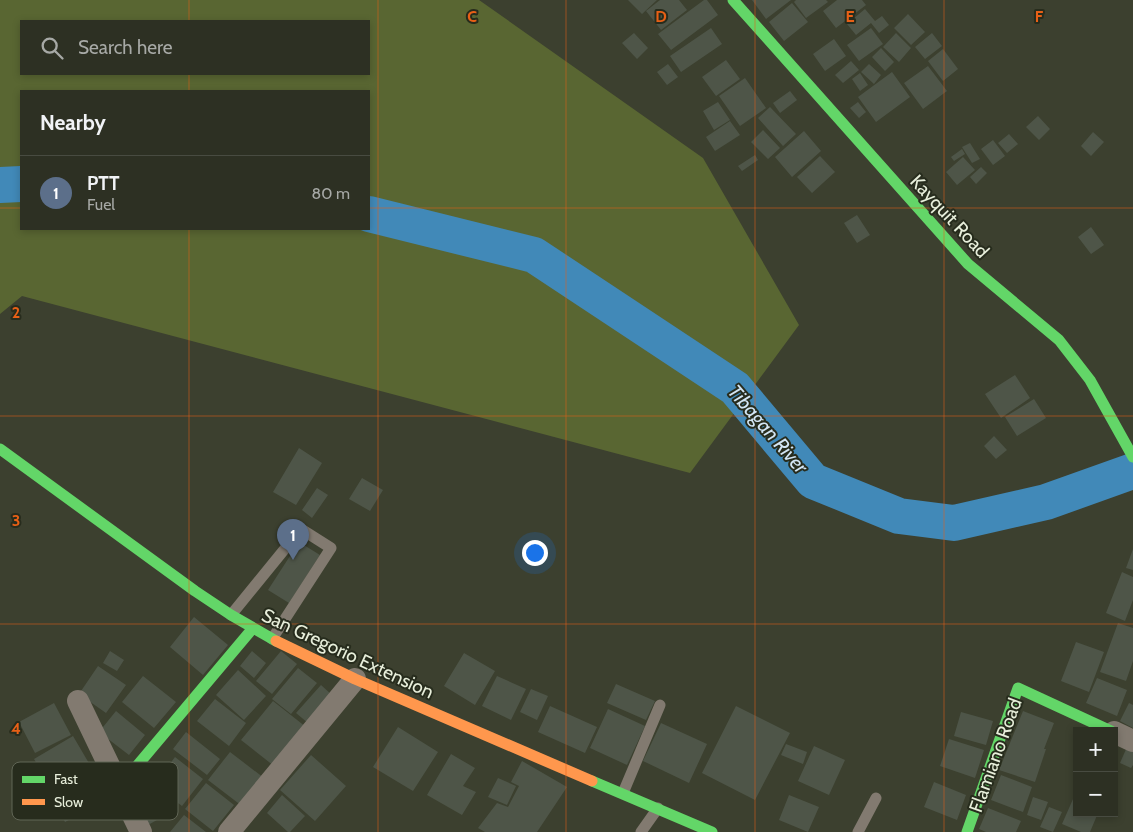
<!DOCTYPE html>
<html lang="en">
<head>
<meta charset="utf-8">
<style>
  :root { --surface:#2d3023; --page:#393c30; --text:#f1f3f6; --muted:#a7a9a6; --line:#484b41; --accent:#acb29f }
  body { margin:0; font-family:Cabin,sans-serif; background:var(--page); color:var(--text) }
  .controls { position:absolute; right:15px; bottom:15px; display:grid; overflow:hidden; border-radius:0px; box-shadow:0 2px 8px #0003 }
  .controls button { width:45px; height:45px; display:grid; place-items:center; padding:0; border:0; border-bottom:1px solid var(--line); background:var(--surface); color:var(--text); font:25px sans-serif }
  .you { position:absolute; left:534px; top:552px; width:18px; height:18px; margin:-12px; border:4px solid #fff; border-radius:50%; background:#1a73e8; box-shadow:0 0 0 8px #1a73e833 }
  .badge { display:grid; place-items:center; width:32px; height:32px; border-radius:50%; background:var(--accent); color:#fff; font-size:16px; font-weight:700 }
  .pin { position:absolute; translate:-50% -41px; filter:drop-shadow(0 1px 2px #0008) }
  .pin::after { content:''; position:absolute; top:26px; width:18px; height:15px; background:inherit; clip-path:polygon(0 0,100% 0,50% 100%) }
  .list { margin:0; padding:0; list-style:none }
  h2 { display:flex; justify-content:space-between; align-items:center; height:65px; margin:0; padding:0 20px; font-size:21px }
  h2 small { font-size:16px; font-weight:400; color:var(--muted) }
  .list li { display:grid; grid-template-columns:32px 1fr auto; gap:15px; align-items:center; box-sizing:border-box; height:75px; padding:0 20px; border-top:1px solid var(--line) }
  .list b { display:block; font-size:19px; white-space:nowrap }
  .list p { margin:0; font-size:16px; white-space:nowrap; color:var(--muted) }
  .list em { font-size:16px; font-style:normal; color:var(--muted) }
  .icon { flex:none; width:28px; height:28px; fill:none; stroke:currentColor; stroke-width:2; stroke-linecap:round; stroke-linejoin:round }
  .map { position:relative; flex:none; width:1133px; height:832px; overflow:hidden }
  .search { position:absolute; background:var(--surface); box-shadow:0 2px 8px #0003; left:20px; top:20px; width:350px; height:55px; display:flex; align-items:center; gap:12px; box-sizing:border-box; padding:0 18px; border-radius:0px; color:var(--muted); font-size:19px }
  .panel { position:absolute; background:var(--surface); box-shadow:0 2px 8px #0003; left:20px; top:90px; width:350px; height:140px; border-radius:0px }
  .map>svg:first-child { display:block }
  .green { fill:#596632; fill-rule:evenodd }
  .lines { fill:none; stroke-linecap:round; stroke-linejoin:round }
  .river { stroke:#4189b8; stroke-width:36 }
  .building { fill:#4e5548 }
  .lane { stroke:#827a70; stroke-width:11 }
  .street { stroke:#827a70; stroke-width:22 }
  .fast { stroke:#63d668; stroke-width:11 }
  .slow { stroke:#ff974d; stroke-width:11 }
  .grid { fill:none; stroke:#e86016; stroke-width:1; stroke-opacity:0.55 }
  .labels { text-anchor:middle; stroke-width:4; stroke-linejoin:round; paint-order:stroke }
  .street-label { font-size:19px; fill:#e8efdb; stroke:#272c1d }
  .water-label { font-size:20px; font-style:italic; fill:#d3e6f5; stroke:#272c1d }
  .key { fill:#272c1d; stroke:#616656; stroke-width:1 }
  .key-label { font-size:14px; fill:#e8efdb }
  .grid-label { font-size:16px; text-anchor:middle; font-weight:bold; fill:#e86016; stroke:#272c1d; stroke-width:4; stroke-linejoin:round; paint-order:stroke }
</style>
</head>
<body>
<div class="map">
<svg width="1133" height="832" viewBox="0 0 1133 832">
  <rect width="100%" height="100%" fill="#3c402f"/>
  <path class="green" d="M0 0H479L703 158 799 325 690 473 22 296 0 314ZM21 21H369V74H21ZM21 91H369V229H21Z"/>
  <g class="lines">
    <path class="river" d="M0 185 21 184
      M369 214 534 255 735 388 813 481 899 516 954 523 1046 502 1133 471"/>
  </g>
  <path class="building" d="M628 0H657L642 14Z
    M660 0H679L687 10 661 30 646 11Z
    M704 0H707L718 15 671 50 658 34Z
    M752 0H791L766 19Z
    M796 0H826L828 2 806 18 794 2Z
    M837 0H862L866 5 836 28 823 11Z
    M792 3 808 22 784 41 769 22Z
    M865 9 875 21 882 16 889 25 879 33 871 23 856 35 847 24Z
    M908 14 925 32 911 45 894 28Z
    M711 28 722 44 681 72 670 56Z
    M871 28 883 44 859 61 847 45Z
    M634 33 648 48 637 59 622 43Z
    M896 33 911 48 899 62 883 47Z
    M932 33 942 46 925 59 915 47Z
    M834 39 846 56 825 71 813 54Z
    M881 48 894 62 885 71 872 57Z
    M943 49 958 69 943 81 928 61Z
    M726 60 740 79 716 96 702 77Z
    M851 61 859 70 843 83 835 75Z
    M668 64 678 77 667 85 657 72Z
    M869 64 881 75 874 84 861 72Z
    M928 66 947 91 923 109 904 83Z
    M892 72 910 97 876 122 858 97Z
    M860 73 868 85 860 91 852 79Z
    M745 78 766 108 740 126 719 96Z
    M790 91 797 100 780 113 773 103Z
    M718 102 730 120 714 130 703 111Z
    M858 102 866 112 859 118 850 108Z
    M770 107 796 134 783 146 758 118Z
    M1038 116 1050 129 1039 140 1026 127Z
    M730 121 740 135 715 151 706 137Z
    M763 130 780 148 768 159 751 142Z
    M804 131 821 151 792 177 775 157Z
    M1093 132 1104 142 1091 156 1081 146Z
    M1009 134 1018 144 1007 153 998 143Z
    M993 140 1005 156 993 165 981 149Z
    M970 143 980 159 972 163 962 147Z
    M962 149 965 154 954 161 951 157Z
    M755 155 758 160 742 171 738 166Z
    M820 156 835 172 812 193 797 177Z
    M963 157 975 170 957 185 946 172Z
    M981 167 987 173 976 184 970 177Z
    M857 215 870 235 857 243 844 223Z
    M1091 227 1104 245 1091 254 1078 237Z
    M1015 375 1030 398 1001 418 985 394Z
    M1034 399 1046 418 1017 436 1005 417Z
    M994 436 1007 450 996 459 984 446Z
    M299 448 322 463 296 505 273 492Z
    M362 478 383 490 370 511 349 499Z
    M317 488 328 495 312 518 302 510Z
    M299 542 320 555 289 603 268 590Z
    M1133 549V570L1126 568Z
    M1122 572 1133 577V600L1125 621 1106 613Z
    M194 617 228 645 203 675 170 647Z
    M1118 623 1133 628V661L1126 681 1100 672Z
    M1076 642 1104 652 1089 692 1061 681Z
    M110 651 124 660 117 671 103 663Z
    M252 651 266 663 254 678 240 666Z
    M281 651 297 664 272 694 256 681Z
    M464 653 495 671 475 705 444 686Z
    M98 666 126 685 106 713 79 694Z
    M298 668 317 683 291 714 272 699Z
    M238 670 266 696 244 720 216 695Z
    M143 676 176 702 154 728 122 702Z
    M497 676 526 689 511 720 482 706Z
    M1097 678 1127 690 1117 716 1086 703Z
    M616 684 655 701 646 720 607 703Z
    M321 685 332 695 308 723 296 713Z
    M531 689 548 696 537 720 520 712Z
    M215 699 246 723 229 746 197 721Z
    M273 701 306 727 274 766 241 740Z
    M54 703 71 735 35 753 19 722Z
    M1129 703 1133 705V728L1120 721Z
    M550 706 597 727 585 753 538 732Z
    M736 706 790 733 755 800 702 773Z
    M608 709 645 726 627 765 590 748Z
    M116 711 145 735 129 755 99 732Z
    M1023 711 1054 723 1044 749H1046L1035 782 999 770Z
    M961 712 993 721 986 745 954 736Z
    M661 723 707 744 689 783 643 761Z
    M398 727 438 752 413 791 373 767Z
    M186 732 220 759 207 775 173 749Z
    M73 736 90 765 51 788 34 759Z
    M949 739 984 750 975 778 940 766Z
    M786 744 807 752 803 764 781 755Z
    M814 746 845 760 829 795 798 781Z
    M1127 747 1133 750V765L1131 768 1120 763Z
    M230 752 264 778 242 806 208 780Z
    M451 754 475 768 463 786 476 792 462 815 427 795Z
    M311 755 346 786 315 821 280 790Z
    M175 757 203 779 182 806 154 785Z
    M522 761 567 787 537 832H485L478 828 497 803 508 807 519 786 511 782Z
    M92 767 109 799 65 822 49 790Z
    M1001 775 1032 787 1023 812 991 800Z
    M498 778 516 786 507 805 488 797Z
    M934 782 966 795 957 820 924 807Z
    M206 783 234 805 213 831 185 809Z
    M1077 790V813H1098L1090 832H1081L1062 824Z
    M282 795 305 816 290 832H288L267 813Z
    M789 795 819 807 808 832 779 820Z
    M1033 797 1048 802 1041 820 1027 815Z
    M154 800 164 816 148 825 138 810Z
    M1049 807 1062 812 1053 832 1040 827Z
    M988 808 1021 821 1016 832H986L979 829Z
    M184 815 206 832H170Z"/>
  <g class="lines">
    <path class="lane" d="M231 615 301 529 331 548 272 639
      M623 793 660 705
      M641 832 658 808
      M858 832 876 798"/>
    <path class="street" d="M78 701 141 832
      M1114 732 1133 741
      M229 832 355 679"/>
    <path class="fast" d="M733 0 968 264 1059 340 1090 380 1133 457
      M0 449 195 591 231 615 276 641
      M592 781 712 832
      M120 786 253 628
      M967 832 1018 688 1111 731"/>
    <path class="slow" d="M276 641 355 679 592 781"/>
  </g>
  <path class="grid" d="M189 0V21M378 0V832M566 0V832M755 0V832M944 0V832M189 74V91M0 208H21M369 208H1133M189 229V832M0 416H1133M0 624H1133"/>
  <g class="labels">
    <g class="street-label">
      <text transform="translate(950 216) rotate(47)" y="7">Kayquit Road</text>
      <text transform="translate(348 653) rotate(25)" y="7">San Gregorio Extension</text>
      <text transform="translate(995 755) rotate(-70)" y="7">Flamiano Road</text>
    </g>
    <g class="water-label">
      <text transform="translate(768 429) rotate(49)" y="7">Tibagan River</text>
    </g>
  </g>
  <rect x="12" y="762" width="166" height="58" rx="8" class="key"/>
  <rect x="22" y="776" width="23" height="7" fill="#63d668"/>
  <rect x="22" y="799" width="23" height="6" fill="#ff974d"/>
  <g class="key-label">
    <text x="54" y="784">Fast</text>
    <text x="54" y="807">Slow</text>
  </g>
  <g class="grid-label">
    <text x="472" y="22">C</text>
    <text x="661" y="22">D</text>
    <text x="850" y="22">E</text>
    <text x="1039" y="22">F</text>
    <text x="16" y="318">2</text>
    <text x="16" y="526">3</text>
    <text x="16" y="734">4</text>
  </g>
</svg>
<div class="controls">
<button>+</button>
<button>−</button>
</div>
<div class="you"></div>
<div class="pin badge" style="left:293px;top:560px;background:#5c6f8a">1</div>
<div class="search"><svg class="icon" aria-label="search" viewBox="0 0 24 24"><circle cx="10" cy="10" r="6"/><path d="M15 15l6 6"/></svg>Search here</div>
<section class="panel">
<h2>Nearby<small></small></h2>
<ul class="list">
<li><span class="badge" style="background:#5c6f8a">1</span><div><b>PTT</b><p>Fuel</p></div><em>80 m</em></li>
</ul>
</section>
</div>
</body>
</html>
